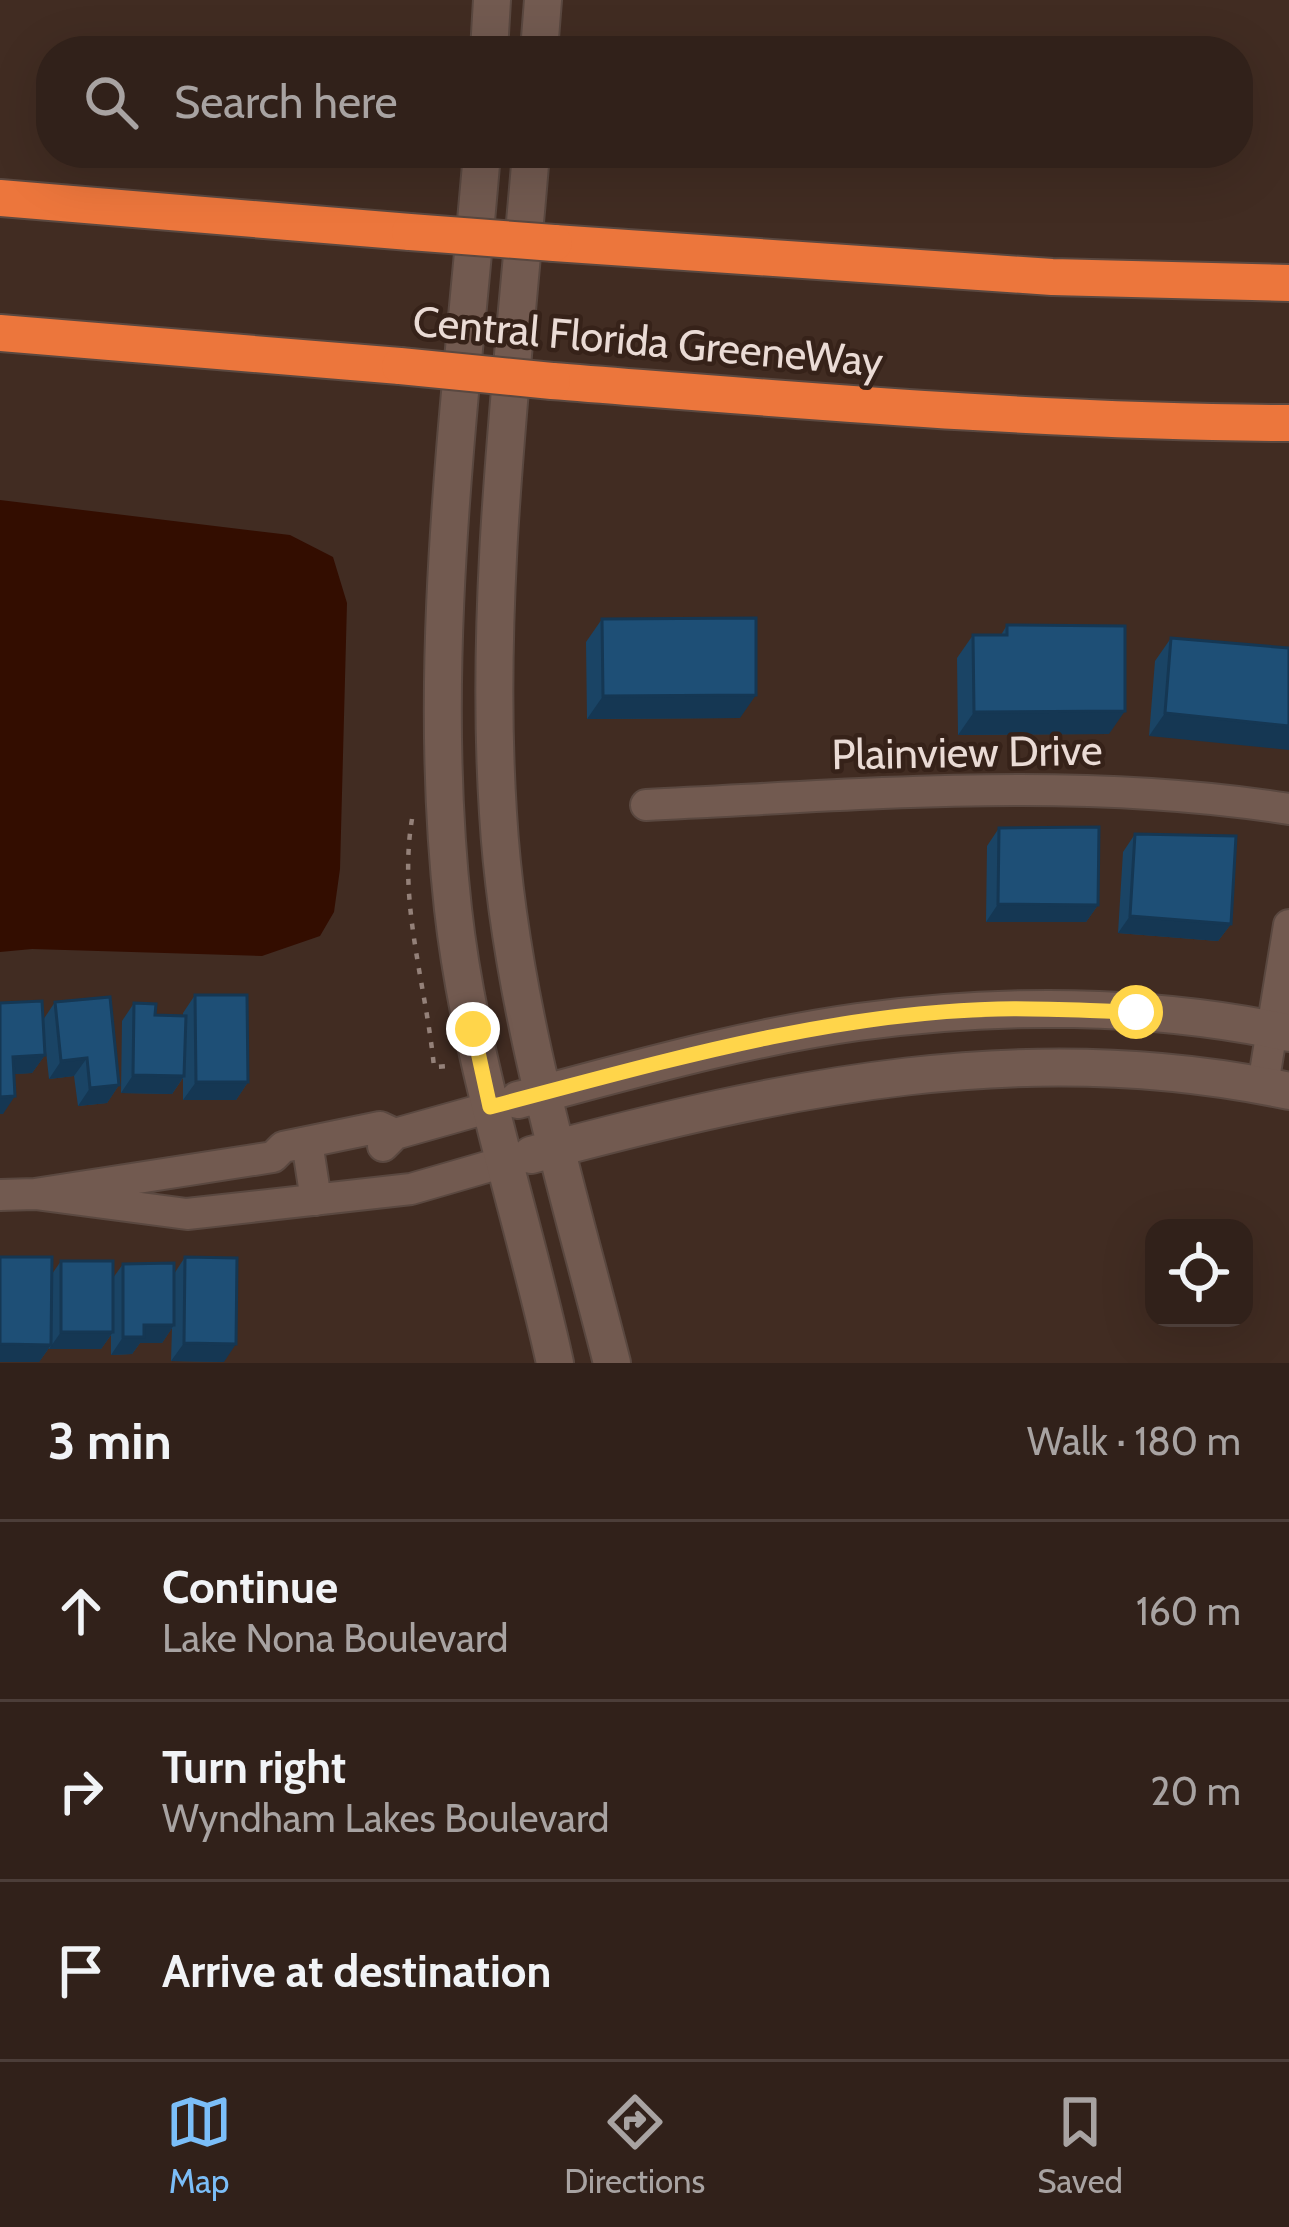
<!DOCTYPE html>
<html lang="en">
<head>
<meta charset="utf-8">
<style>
  :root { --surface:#31211a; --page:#392923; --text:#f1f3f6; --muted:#a8a3a2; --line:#4c3e39; --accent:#7bbef8 }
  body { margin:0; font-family:Cabin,sans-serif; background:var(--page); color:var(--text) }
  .controls { position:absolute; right:36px; bottom:36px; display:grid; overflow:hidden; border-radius:24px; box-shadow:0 12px 48px #0002 }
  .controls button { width:108px; height:108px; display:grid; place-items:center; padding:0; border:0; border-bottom:3px solid var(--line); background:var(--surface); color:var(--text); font:60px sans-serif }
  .stop { position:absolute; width:36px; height:36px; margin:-27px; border:9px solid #ffd54a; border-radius:50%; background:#fff }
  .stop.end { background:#ffd54a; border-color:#fff; box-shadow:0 3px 12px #0008 }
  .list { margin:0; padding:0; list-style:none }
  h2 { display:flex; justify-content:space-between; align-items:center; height:156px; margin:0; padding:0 48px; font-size:51px }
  h2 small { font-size:39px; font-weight:400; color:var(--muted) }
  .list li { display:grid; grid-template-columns:78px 1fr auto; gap:36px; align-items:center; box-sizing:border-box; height:180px; padding:0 48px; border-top:3px solid var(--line) }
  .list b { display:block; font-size:45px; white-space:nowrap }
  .list p { margin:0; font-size:39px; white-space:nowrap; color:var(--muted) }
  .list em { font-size:39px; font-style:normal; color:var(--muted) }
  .icon { flex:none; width:66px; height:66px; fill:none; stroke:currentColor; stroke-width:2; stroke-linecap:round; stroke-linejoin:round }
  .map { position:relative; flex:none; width:1289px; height:1363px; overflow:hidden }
  .search { position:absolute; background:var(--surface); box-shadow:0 12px 48px #0002; left:36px; right:36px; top:36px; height:132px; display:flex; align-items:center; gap:30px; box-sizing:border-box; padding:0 42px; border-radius:48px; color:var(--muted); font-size:45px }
  .sheet { height:696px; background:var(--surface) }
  nav { display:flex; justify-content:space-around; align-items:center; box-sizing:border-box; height:168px; border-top:3px solid var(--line); background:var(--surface); font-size:33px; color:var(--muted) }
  nav a { display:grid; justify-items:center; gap:6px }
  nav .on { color:var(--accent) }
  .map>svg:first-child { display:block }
  .water { fill:#330d00 }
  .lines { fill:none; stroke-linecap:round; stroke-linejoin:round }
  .minor-casing { stroke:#5a4840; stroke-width:34 }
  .tertiary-casing { stroke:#5a4840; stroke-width:40 }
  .motorway-casing { stroke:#5a4840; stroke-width:40 }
  .path { stroke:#948179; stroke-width:4.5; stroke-dasharray:6 9; stroke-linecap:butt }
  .minor { stroke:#725a50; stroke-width:30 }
  .tertiary { stroke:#725a50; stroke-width:36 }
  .motorway { stroke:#ec763c; stroke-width:36 }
  .motorway-bridge-casing { stroke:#5a4840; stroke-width:40; stroke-linecap:butt }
  .motorway-bridge { stroke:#ec763c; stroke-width:36 }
  .wall { fill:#1a4465 }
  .shaded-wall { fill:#153753 }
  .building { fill:#1e4f76; stroke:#153753; stroke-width:3 }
  .route { stroke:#ffd54a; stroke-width:15 }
  .labels { text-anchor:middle; stroke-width:9; stroke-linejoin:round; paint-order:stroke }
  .street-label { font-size:42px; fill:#eadbd5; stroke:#362219 }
</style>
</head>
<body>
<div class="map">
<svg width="1289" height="1363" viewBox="0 0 1289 1363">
  <rect width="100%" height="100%" fill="#412c22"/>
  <path class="water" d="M0 500 290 535 333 557 347 603 340 869 334 912 320 936 262 956 32 949 0 952Z"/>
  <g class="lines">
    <g class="minor-casing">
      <path id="minor" d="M646 805C861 795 1075 775 1289 809
        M1263 1085 1289 925
        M307 1142 316 1200
        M383 1146 395 1134 491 1107
        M35 1194 187 1214 411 1189 504 1162
        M0 1195 35 1194 273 1157 283 1147 380 1127 395 1134"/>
    </g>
    <g class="tertiary-casing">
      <path id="tertiary" d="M489 51 492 0
        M539 51 543 0
        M482 153C461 404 425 657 453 909 470 1063 522 1212 555 1363
        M531 153C513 372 484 594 498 813 509 1001 566 1182 612 1363
        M518 1100C629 1071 744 1038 858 1022 999 1003 1149 1003 1289 1033
        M531 1155C785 1087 1027 1035 1289 1091"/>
    </g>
    <g class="motorway-casing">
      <path id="motorway" d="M0 198 410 232
        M554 243 1052 277 1289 283
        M0 333 400 366
        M552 381C797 400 1043 422 1289 423"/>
    </g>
    <path class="path" d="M412 819C398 903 426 984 434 1067L448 1066"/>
    <use href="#minor" class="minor"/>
    <use href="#tertiary" class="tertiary"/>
    <use href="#motorway" class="motorway"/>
    <g class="motorway-bridge-casing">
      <path id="motorway-bridge" d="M410 232 554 243
        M400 366 552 381"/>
    </g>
    <use href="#motorway-bridge" class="motorway-bridge"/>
  </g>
  <path class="wall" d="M602 619 740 718 587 719 586 642Z
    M1007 625 1109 734 958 735 957 658 973 635H1001Z
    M1171 638 1289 648 1149 736 1155 661Z
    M999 828 1098 905 1086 922H986L987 846Z
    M1135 834 1231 924 1218 941 1118 933 1123 852Z
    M195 995 248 1082 236 1100H183V1078L172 1094 121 1093 122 1021 134 1003 155 1015 183 1016V1013Z
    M55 1002 119 1085 107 1103 78 1106 74 1076 49 1079 43 1024 45 1055 32 1073 14 1074 3 1114 0 1003 43 1020Z
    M185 1257 224 1362 171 1361 172 1328 162 1343H140L132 1354 111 1355V1335L101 1349H49V1348L39 1362 52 1274 61 1261 113 1278 123 1264 174 1274Z"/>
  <path class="shaded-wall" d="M756 695 740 718 587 719 603 696Z
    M1125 711 1109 734 958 735 974 712Z
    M1165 713 1289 726V750L1149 736Z
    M998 904 1098 905 1086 922H986Z
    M1130 916 1231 924 1218 941 1118 933Z
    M45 1055 32 1073 0 1075 13 1057Z
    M87 1058 74 1076 49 1079 61 1061Z
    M133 1075 184 1076 172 1094 121 1093Z
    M196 1082H248L236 1100H183Z
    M119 1085 107 1103 78 1106 90 1088Z
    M15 1096 3 1114H0V1097Z
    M144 1325H174L162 1343H140L132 1354 111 1355 123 1337Z
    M61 1332H113L101 1349H49Z
    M184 1343 236 1344 224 1362 171 1361Z
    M0 1344 51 1345 39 1362H0Z"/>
  <path class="building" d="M756 618V695L603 696 602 619Z
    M1007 625 1125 626V711L974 712 973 635H1007Z
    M1171 638 1289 648V726L1165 713Z
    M1099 827 1098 905 998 904 999 828Z
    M1135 834 1236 836 1231 924 1130 916Z
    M195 995H247L248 1082H196Z
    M110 997 119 1085 90 1088 87 1058 61 1061 55 1002Z
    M42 1001 45 1055 13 1057 15 1096 0 1097V1003Z
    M134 1003 156 1004 155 1015 186 1016 184 1076 133 1075Z
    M0 1257H52L51 1345 0 1344Z
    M185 1257 237 1258 236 1344 184 1343Z
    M61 1261H113V1332H61Z
    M174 1263V1325H144V1337H123V1264Z"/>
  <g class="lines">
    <path class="route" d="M473 1029 490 1107C655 1064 826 1013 998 1009 1044 1008 1090 1011 1136 1012"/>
  </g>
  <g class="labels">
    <g class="street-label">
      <text transform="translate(648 341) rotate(5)" y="15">Central Florida GreeneWay</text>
      <text transform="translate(967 752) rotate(-1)" y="15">Plainview Drive</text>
    </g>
  </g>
</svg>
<div class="controls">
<button><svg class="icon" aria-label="locate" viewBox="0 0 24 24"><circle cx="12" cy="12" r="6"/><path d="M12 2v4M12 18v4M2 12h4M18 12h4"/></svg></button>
</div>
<div class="stop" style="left:1136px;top:1012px"></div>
<div class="stop end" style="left:473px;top:1029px"></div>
<div class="search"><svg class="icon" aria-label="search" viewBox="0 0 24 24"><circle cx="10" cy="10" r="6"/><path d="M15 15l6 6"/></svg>Search here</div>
</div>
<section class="sheet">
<h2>3 min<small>Walk · 180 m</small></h2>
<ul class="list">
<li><svg class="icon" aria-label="ahead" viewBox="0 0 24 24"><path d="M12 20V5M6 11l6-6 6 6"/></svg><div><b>Continue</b><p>Lake Nona Boulevard</p></div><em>160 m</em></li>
<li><svg class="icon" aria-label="right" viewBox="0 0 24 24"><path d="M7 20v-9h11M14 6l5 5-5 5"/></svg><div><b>Turn right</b><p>Wyndham Lakes Boulevard</p></div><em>20 m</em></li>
<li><svg class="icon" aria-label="arrive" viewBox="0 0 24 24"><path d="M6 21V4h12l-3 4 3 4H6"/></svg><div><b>Arrive at destination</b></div></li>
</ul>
</section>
<nav>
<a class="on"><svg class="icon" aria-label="map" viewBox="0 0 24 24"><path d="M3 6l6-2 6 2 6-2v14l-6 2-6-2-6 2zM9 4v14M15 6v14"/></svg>Map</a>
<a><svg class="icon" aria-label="directions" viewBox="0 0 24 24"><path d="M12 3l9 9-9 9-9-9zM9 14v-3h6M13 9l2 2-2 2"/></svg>Directions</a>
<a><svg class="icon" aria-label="saved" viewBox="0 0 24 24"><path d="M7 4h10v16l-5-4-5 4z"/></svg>Saved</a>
</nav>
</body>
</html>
